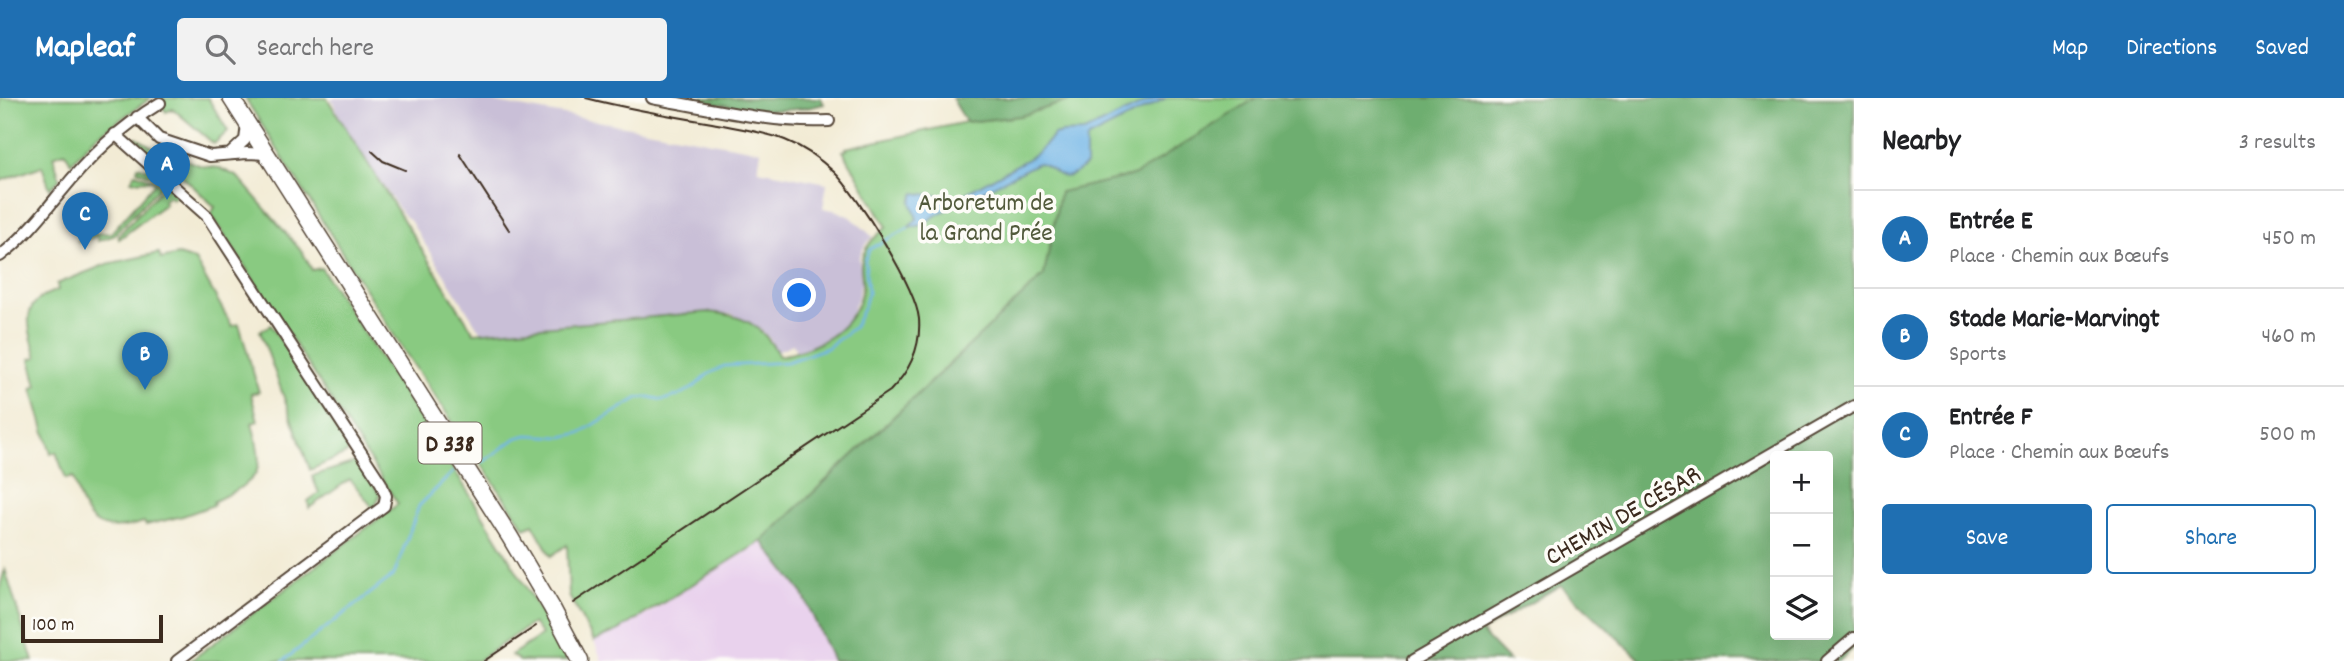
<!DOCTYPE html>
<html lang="en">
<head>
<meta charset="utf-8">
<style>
  :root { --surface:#fff; --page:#f2f2f2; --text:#202124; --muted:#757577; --line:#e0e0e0; --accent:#1f6fb2 }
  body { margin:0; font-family:Dekko,sans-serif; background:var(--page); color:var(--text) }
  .controls { position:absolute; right:21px; bottom:21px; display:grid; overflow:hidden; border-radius:7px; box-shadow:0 7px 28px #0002 }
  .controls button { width:63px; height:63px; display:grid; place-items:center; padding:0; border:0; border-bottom:2px solid var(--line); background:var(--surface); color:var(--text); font:35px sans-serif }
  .scale { position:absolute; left:21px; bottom:18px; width:142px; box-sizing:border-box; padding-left:7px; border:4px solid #3b2a1e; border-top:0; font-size:19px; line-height:24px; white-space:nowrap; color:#3b2a1e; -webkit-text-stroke:5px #fdfcf7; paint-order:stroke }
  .you { position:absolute; left:800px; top:198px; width:24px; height:24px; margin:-18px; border:5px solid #fff; border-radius:50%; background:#1a73e8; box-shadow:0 0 0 10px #1a73e833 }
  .badge { display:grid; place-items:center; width:46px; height:46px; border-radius:50%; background:var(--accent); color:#fff; font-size:23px; font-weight:700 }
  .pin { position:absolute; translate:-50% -58px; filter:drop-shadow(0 2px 4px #0008) }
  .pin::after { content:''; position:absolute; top:37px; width:24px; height:21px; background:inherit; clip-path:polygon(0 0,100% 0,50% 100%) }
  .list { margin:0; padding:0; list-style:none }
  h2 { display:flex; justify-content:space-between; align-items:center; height:91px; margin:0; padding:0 28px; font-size:30px }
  h2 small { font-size:23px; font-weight:400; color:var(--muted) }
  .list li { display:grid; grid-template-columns:46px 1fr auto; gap:21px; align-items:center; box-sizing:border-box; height:98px; padding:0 28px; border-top:2px solid var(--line) }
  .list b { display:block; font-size:26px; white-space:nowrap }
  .list p { margin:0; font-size:23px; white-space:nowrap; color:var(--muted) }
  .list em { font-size:23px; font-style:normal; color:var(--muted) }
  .actions { display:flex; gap:14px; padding:21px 28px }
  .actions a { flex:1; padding:16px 0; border:2px solid var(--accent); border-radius:7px; text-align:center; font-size:24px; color:var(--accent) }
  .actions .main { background:var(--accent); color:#fff }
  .icon { flex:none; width:38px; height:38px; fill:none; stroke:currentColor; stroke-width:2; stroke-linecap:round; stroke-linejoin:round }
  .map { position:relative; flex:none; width:1854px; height:563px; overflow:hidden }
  header { display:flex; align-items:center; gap:42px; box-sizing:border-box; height:98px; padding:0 35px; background:var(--accent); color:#fff }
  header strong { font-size:33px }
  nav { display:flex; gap:38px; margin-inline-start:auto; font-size:24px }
  .search { width:490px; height:63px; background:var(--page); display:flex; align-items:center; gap:18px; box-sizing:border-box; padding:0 24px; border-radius:7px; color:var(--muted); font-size:26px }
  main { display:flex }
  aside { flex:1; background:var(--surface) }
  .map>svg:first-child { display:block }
  .built { fill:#e9d2ed }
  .industrial { fill:#c9bfd7 }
  .green { fill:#89ca81; stroke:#627a50; stroke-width:2 }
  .forest { fill:#6eae6f; stroke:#546c46; stroke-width:2; fill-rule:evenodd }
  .water { fill:#71b5e6; stroke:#567082; stroke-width:2 }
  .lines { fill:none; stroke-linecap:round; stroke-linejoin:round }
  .stream { stroke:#71b5e6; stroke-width:2.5 }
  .street-casing { stroke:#564739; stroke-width:14 }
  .primary-casing { stroke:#564739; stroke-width:19 }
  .street { stroke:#fff; stroke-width:10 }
  .primary { stroke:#fff; stroke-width:16 }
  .tram { stroke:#3b2a1e; stroke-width:2 }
  .labels { text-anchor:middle; stroke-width:7; stroke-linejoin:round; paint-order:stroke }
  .shield { fill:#fdfcf7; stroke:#75695f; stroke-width:2 }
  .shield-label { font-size:24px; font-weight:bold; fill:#3b2a1e }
  .park-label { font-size:26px; fill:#525a3c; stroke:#fdfcf7 }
  .street-label { font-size:26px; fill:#3b2a1e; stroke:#fdfcf7 }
</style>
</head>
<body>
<header>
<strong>Mapleaf</strong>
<div class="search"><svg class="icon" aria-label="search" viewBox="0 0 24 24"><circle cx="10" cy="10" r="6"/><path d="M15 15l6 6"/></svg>Search here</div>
<nav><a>Map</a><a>Directions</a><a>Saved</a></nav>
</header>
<main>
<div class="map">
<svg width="1854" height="563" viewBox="0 0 1854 563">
  <rect width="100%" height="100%" fill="#fdfcf7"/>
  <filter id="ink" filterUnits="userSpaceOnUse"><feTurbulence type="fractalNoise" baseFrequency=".0143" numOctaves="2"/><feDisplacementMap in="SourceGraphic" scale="14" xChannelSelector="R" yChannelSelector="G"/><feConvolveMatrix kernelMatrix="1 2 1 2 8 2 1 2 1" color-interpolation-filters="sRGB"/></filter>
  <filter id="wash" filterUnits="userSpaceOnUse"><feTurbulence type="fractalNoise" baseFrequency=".00686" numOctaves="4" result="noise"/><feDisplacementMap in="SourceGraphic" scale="28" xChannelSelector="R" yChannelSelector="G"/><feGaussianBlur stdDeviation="1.57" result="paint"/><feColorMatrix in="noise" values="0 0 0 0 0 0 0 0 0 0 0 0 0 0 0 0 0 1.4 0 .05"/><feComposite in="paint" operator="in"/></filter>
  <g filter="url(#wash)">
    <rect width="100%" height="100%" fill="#f2ebd4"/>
    <path class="built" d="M762 443 803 496 833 563H602L594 543 646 517Z"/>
    <path class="industrial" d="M331 0H471L761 53 758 72 827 85 823 110 838 113 852 120 873 139 865 147 859 159 861 184 858 198 852 214 839 235 816 249 796 253 793 246 777 253 770 241 760 231 732 216 708 214 482 236 409 121 404 118 346 33Z"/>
    <path class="green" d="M0 0H151L94 40 71 65 65 54 53 58 60 81 50 91 42 68 0 83Z
      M156 0H208L228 33 214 46 173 11 166 14Z
      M245 0H327L474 235 708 214C743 217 762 226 779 258 817 251 855 232 862 190 863 183 861 175 861 168 862 150 874 139 887 129L843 53 847 52 846 50 966 24 1013 19 1078 0H1282L962 254 762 443 619 532 594 543 569 498 567 447 551 458 533 426 525 430 402 250Z
      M133 40H137L160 53 202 68 220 70 238 79 303 155 312 172 321 170C405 299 495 426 567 563H520L511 557 542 537 533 525 477 563H190L398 406 211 116 215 109 181 77 174 84 143 55Z
      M138 68 150 72 177 97 172 101 169 98 163 103 165 106 119 141 118 138 164 88 155 79 137 72Z
      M135 75 154 82 160 88 113 138 98 143 97 138 79 144 78 142 85 136 111 135 154 86 153 82 131 83Z
      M159 155 161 161 178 157 195 162 232 228 239 226 259 294 251 296 258 323 252 325C266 379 260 380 213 404L214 407 183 418 146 427 144 424C96 439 85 424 73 379L66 381 56 354 51 356 32 290 37 288 30 261 37 259C27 226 19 204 58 192L57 186 107 166Z
      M271 227 349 352 346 356 310 372 260 233Z
      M355 364 361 367 380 397 374 411 350 381 309 410 308 403 319 395 312 378Z
      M5 471 33 563H0V489Z"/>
    <path class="forest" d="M687 0H821L824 6C779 19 732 9 687 0Z
      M952 0H1078L1021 18 966 24Z
      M1256 0H1854V550L1839 563H1642L1561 487 1481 534 1509 563H833L803 496 762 443 1044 177 1060 94 1135 77ZM1775 358H1828V537H1775Z"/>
    <path class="water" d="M1155 0H1166L1088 40 1086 44V67C1058 92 1060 70 1038 65L938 116 922 127 908 130 917 121 911 104 915 95 957 100 1026 62 1038 54 1054 37 1062 35 1084 34Z"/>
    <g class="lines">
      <path class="stream" d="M483 364 516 340 527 337 562 339 580 335 638 300 649 299 663 302 677 298 693 290 707 277 724 268 787 264 827 250 854 229 864 209 868 195 865 162 870 151 908 130
        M283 563 394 477 419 408 453 374"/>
    </g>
  </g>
  <g filter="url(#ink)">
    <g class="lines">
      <g class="street-casing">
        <path id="street" d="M652 0C706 10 775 26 829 23
          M137 19 159 41 210 58 247 55 267 56
          M115 36 207 118 381 385 386 398 384 408 177 563
          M230 56 245 42 247 26
          M0 158C24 140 41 118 60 95 90 58 119 30 160 5
          M1412 563 1854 308
          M1827 563 1854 540"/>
      </g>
      <g class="primary-casing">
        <path id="primary" d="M231 0 510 439 552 510 580 563"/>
      </g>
      <use href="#street" class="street"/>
      <use href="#primary" class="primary"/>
      <path class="tram" d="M372 53 383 63 405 72
        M460 56 509 132
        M573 505 890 293C910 273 921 249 919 221 916 190 857 96 834 74 820 61 803 49 785 42 762 33 736 30 712 25 670 18 628 11 586 0
        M484 563 536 528"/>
    </g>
  </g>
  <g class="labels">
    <rect class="shield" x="418.5" y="324.5" width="63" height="41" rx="5"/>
    <g class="shield-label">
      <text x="450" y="353">D 338</text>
    </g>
    <g class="park-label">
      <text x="986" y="112">Arboretum de<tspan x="986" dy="30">la Grand Prée</tspan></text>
    </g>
    <g class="street-label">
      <text transform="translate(1622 416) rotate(-30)" y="9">CHEMIN DE CÉSAR</text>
    </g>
  </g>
</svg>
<div class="controls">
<button>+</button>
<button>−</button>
<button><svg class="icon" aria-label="layers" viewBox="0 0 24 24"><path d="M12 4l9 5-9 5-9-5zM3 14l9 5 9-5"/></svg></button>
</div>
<div class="scale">100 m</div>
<div class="you"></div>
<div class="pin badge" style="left:167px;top:102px">A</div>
<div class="pin badge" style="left:145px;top:292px">B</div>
<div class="pin badge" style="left:85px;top:152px">C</div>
</div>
<aside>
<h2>Nearby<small>3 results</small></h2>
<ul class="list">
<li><span class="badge">A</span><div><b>Entrée E</b><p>Place · Chemin aux Bœufs</p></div><em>450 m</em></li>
<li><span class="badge">B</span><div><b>Stade Marie-Marvingt</b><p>Sports</p></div><em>460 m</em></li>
<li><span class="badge">C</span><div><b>Entrée F</b><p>Place · Chemin aux Bœufs</p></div><em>500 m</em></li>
</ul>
<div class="actions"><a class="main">Save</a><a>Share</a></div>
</aside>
</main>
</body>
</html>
